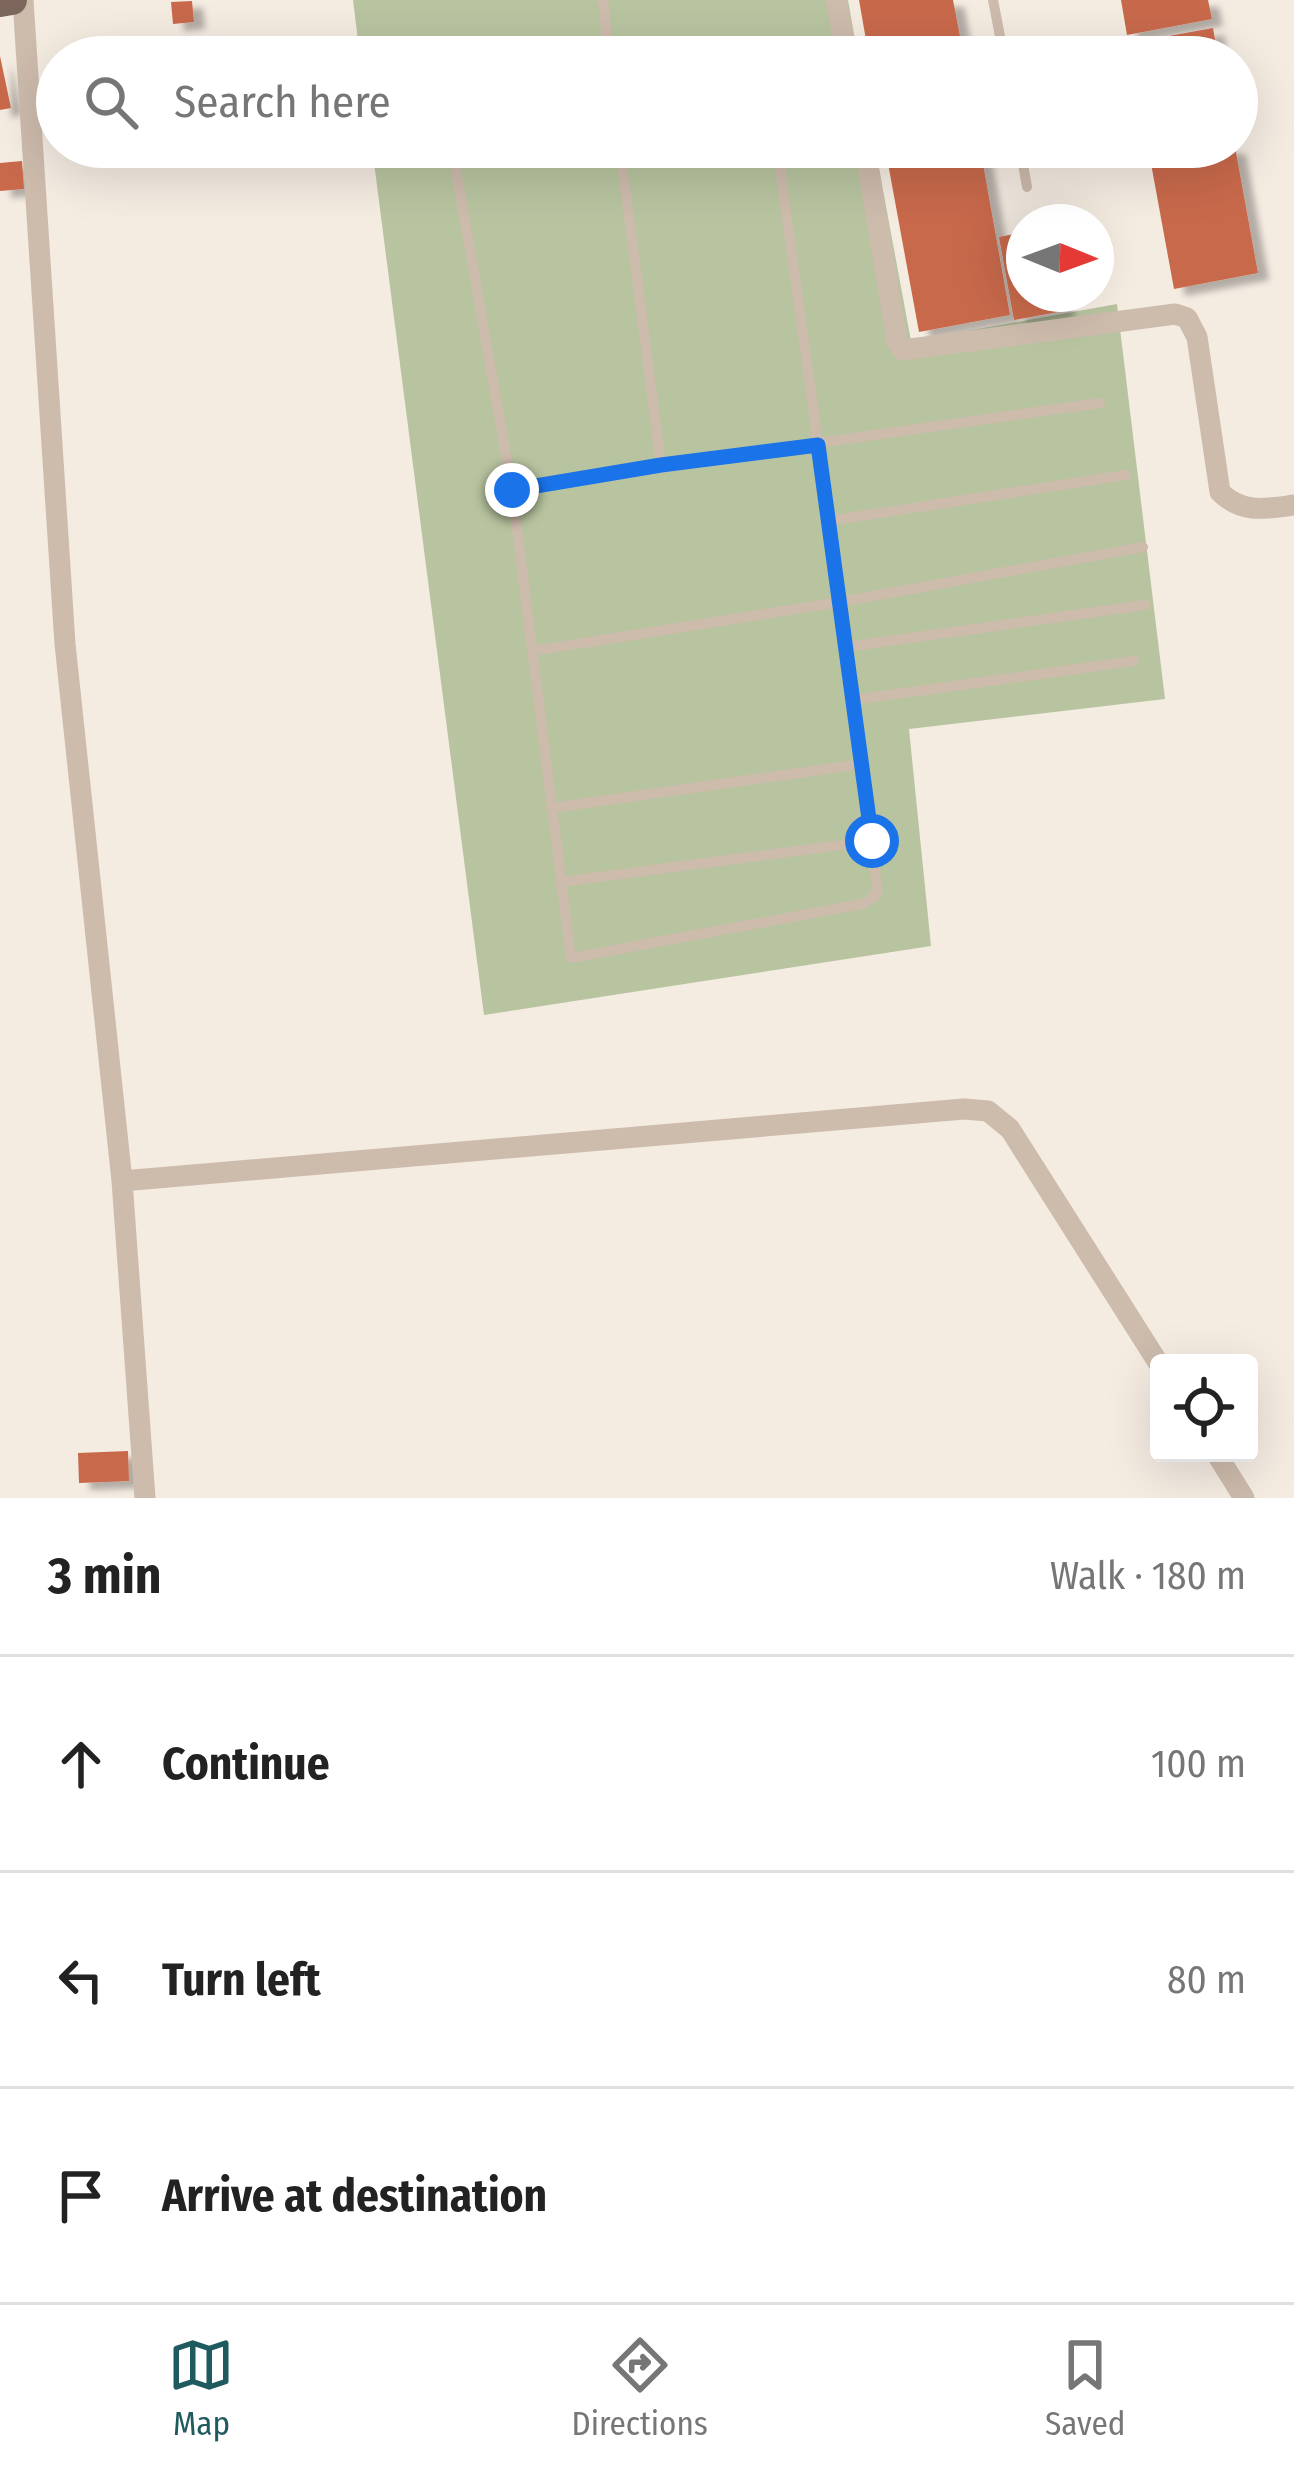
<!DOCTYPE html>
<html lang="en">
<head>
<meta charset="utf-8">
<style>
  :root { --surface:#fff; --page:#f6f6f6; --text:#222; --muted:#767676; --line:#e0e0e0; --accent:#1f5a5e }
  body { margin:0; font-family:"Fira Sans Condensed",sans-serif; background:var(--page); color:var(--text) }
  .controls { position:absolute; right:36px; bottom:36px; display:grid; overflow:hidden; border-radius:12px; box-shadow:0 12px 48px #0002 }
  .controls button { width:108px; height:108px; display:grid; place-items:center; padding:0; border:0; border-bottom:3px solid var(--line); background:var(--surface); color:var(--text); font:60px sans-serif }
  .compass { position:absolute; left:1006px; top:204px; width:108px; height:108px; border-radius:50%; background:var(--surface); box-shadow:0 12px 48px #0002; rotate:91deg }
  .stop { position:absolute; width:36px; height:36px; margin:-27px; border:9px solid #1a73e8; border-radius:50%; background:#fff }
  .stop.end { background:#1a73e8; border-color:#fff; box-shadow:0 3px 12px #0008 }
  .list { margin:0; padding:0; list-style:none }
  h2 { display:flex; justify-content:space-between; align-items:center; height:156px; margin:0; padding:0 48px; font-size:51px }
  h2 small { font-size:39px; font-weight:400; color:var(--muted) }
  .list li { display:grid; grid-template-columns:78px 1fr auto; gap:36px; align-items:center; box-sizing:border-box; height:216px; padding:0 48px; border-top:3px solid var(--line) }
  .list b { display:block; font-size:45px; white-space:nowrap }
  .list em { font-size:39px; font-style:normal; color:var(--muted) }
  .icon { flex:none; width:66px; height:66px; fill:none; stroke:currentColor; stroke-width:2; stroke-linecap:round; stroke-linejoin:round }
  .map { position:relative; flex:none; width:1294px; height:1498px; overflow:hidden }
  .search { position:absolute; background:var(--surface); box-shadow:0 12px 48px #0002; left:36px; right:36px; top:36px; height:132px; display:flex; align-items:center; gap:30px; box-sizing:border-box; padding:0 42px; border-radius:66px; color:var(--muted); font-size:45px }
  .sheet { height:804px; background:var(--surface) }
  nav { display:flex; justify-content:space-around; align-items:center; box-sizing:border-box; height:168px; border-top:3px solid var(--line); background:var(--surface); font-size:33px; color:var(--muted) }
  nav a { display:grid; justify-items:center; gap:6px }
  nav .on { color:var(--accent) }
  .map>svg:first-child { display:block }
  .green { fill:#b8c4a0 }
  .building { fill:#c8694b; filter:url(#shadow) }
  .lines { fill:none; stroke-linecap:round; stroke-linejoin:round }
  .lane { stroke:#cdbbac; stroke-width:10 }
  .street { stroke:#cdbbac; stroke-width:21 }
  .primary { stroke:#7d675c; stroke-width:30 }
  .route { stroke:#1a73e8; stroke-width:15 }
</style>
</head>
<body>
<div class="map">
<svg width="1294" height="1498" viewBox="0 0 1294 1498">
  <defs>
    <filter id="shadow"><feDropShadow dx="11" dy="7" stdDeviation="3" flood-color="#0004"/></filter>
  </defs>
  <rect width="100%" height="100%" fill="#f4ebe1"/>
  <path class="green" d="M353 0H848L858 57H360Z
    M372 147H875L911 341 1117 304 1165 699 909 729 931 946 484 1015Z"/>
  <path class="building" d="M859 0H953L964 57H869Z
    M1121 0H1208L1212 19 1127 35Z
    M192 1 194 22 173 24 171 2Z
    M1213 28 1218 57H1132L1130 43Z
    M0 56 11 108 0 110Z
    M885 147H980L1010 315 919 332Z
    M1148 147H1235L1258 273 1174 289Z
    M22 161 24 189 0 191V163Z
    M1024 232V294H1061L1064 311 1014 320 999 237Z
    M128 1451 129 1481 79 1483 78 1453Z"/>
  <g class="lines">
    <path class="lane" d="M603 0 609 57
      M993 0 1004 57
      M452 147 512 490 571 958 862 904 877 895 873 841
      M620 147 661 465
      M1020 147 1027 187
      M512 490 661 465 1100 403
      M828 521 1126 475
      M846 647 1145 605
      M532 651 840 602 1143 547
      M853 700 1134 661
      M551 808 862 764
      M560 882 873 841 777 147"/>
    <path class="street" d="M23 0 65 644 122 1181 145 1498
      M836 0 847 57
      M865 147 897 341 903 350 1175 314 1187 318 1197 337 1220 492C1242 514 1265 509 1294 505
      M122 1181 964 1109 988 1111 1010 1129 1159 1364
      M1216 1453 1244 1498"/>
    <path class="primary" d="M0 2 12 0"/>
  </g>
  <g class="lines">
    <path class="route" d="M512 490 661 465 818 445 872 841"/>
  </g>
</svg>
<div class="controls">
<button><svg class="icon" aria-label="locate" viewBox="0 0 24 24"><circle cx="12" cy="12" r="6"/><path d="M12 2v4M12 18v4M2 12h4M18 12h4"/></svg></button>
</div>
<svg class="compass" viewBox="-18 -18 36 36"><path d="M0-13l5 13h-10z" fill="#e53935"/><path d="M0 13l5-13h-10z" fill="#767676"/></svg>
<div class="stop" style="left:872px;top:841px"></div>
<div class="stop end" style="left:512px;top:490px"></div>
<div class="search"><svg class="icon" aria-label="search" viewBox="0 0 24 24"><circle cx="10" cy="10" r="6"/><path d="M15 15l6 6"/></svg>Search here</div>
</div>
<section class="sheet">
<h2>3 min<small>Walk · 180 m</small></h2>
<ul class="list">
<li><svg class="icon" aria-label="ahead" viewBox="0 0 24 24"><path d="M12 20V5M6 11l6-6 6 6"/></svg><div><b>Continue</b></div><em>100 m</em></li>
<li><svg class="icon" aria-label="left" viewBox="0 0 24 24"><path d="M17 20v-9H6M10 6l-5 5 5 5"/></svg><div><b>Turn left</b></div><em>80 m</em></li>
<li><svg class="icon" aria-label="arrive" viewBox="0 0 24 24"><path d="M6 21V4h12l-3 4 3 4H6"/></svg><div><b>Arrive at destination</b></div></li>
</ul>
</section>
<nav>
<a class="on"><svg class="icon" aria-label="map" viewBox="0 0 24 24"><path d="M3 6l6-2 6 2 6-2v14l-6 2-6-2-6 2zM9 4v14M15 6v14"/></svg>Map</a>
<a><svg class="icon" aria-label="directions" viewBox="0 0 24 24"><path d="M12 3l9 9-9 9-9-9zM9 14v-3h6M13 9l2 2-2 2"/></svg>Directions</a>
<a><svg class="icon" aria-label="saved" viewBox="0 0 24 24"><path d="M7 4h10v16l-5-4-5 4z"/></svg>Saved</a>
</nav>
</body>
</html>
